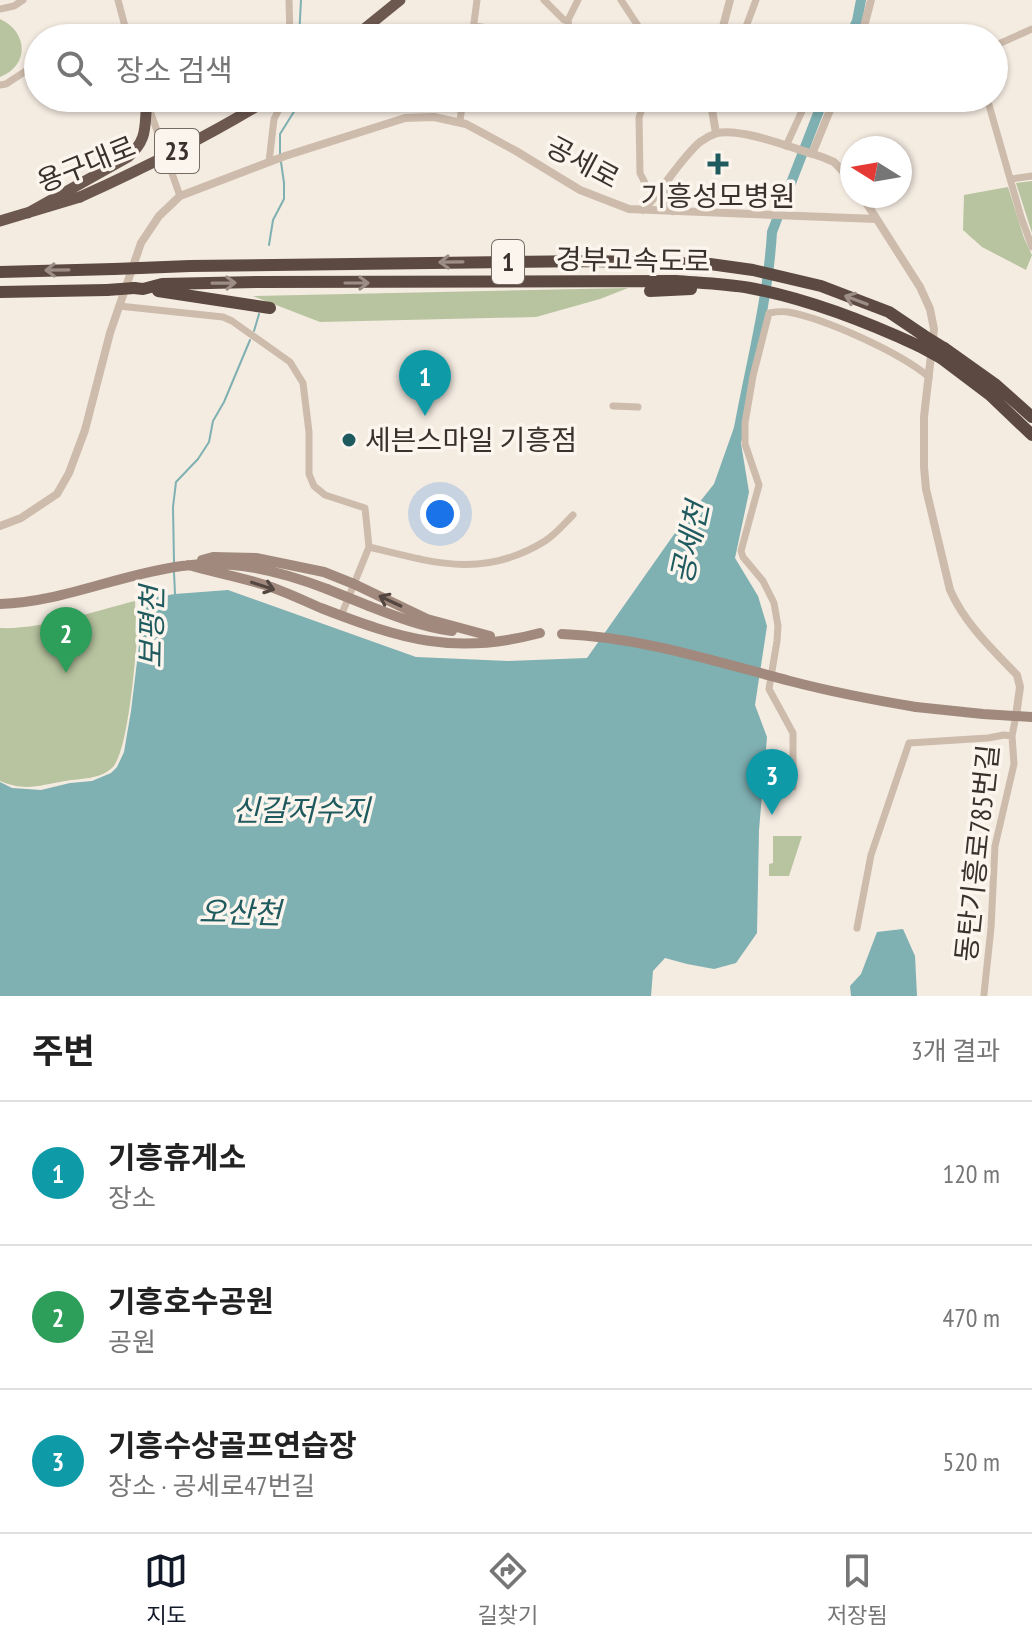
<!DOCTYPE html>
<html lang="ko">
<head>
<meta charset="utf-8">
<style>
  :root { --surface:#fff; --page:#f6f6f6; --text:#222; --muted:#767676; --line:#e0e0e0; --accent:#111827 }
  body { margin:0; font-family:"PT Sans Narrow","Noto Sans KR",sans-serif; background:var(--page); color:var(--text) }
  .compass { position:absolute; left:840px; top:136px; width:72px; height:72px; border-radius:50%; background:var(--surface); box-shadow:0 2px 6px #0004; rotate:281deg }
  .you { position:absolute; left:440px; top:514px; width:28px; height:28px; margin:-20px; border:6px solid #fff; border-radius:50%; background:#1a73e8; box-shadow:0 0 0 12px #1a73e833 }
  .badge { display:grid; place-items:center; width:52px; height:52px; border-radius:50%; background:var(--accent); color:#fff; font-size:26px; font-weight:700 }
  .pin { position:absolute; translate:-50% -66px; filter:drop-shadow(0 2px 4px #0008) }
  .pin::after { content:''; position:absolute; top:42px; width:28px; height:24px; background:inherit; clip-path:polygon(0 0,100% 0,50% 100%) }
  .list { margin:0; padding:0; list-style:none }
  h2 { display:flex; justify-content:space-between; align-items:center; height:104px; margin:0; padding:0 32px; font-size:34px }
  h2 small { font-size:26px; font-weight:400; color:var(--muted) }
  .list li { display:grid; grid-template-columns:52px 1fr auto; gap:24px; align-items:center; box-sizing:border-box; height:144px; padding:0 32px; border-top:2px solid var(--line) }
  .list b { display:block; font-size:30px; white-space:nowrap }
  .list p { margin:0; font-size:26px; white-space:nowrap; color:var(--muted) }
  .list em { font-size:26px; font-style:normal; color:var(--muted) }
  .icon { flex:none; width:44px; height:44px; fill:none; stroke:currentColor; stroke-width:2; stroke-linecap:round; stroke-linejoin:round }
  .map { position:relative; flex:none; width:1032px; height:996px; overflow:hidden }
  .search { position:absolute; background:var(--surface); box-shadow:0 2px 6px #0004; left:24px; right:24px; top:24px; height:88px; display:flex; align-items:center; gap:20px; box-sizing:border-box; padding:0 28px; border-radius:44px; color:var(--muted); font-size:30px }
  .sheet { height:536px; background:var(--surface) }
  nav { display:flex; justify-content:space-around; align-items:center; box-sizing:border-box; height:112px; border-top:2px solid var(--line); background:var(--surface); font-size:22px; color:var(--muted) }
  nav a { display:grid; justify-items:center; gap:4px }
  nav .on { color:var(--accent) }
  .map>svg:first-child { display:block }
  .green { fill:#b8c4a0 }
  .water { fill:#7fb0b2 }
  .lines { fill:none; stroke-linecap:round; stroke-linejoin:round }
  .stream { stroke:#7fb0b2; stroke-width:2 }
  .river { stroke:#7fb0b2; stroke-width:10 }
  .minor { stroke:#cdbbac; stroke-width:7 }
  .tertiary { stroke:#cdbbac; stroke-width:8 }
  .secondary { stroke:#a18a7d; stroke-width:10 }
  .trunk { stroke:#6c584f; stroke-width:11 }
  .motorway { stroke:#5c4a42; stroke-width:12 }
  .secondary-bridge { stroke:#a18a7d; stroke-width:10 }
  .trunk-bridge { stroke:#6c584f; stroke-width:11 }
  .motorway-bridge { stroke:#5c4a42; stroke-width:12 }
  .oneway { stroke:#9c8e87 }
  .oneway2 { stroke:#544640 }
  .poi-dot { fill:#1f5a5e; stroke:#fbf5ee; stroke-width:3 }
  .labels { text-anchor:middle; stroke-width:7; stroke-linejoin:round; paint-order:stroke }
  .shield { fill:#fbf5ee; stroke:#756b66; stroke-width:2 }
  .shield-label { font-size:26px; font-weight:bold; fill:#3b302b }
  .street-label { font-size:28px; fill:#3b302b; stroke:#fbf5ee }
  .poi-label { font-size:28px; fill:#3b302b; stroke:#fbf5ee }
  .water-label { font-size:30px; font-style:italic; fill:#1f5a5e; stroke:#fbf5ee }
</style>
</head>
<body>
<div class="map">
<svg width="1032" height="996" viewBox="0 0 1032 996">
  <rect width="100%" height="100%" fill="#f4ebe1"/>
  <path class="green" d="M0 19C28 32 30 65 0 77Z
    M1032 181V233L1016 183Z
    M1008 187 1024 238 1032 255 1026 270 982 247 963 230 964 195Z
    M628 288 600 299 536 317 320 322 253 296Z
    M135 601C135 613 137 625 137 637 135 662 128 754 112 768 98 780 82 778 65 781 40 785 26 792 0 781V628C40 630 95 611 135 601Z
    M773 836H802L789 876H769V864L773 863Z"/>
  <path class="water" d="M737 419 749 492 735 558 758 596 767 626 755 705 767 737 759 830 757 933 736 963 714 969 687 964 665 958 653 971 651 996H0V782L12 788 41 790 70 783 92 781 111 773 117 767 124 752 131 711 140 637 139 600 175 594 228 590 416 657 508 661 587 658 675 533 714 484Z
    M903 929 915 956 917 996H851L850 986 861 974 877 932Z"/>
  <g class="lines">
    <path class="stream" d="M299 38 301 0
      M280 155V134L295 110 300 98
      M269 245 273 220 284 199V183L281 162
      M254 331 259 314
      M174 562 173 507 176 482 198 459 209 442 213 421 224 402 250 340
      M174 572 175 594"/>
    <path class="river" d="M849 38 857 21 861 0
      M737 439C749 370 768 302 772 232L824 98"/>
    <path class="minor" d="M118 0 128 38
      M289 0 290 38
      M544 0 564 20H568L570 38
      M621 0 646 38
      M756 0 744 32 753 31 780 38
      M0 9 14 6 23 0
      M568 20 578 0
      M474 26 563 38
      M472 38 477 0
      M732 38 744 32
      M994 46 1032 29
      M0 85 6 84 38 63
      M638 98 663 102 679 98
      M645 98 639 118 640 173 646 185 658 195
      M987 98 1021 217 1032 247
      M149 108 180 196
      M460 121 463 98
      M786 146 808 98
      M269 162 274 119 285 98
      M1011 179 1032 176
      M119 306 223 317 232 321 290 362 303 383 309 432V474L314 486 325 495 365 508 369 547C434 563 484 579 545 541 555 535 564 524 573 515
      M613 406 638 407
      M341 616 369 547
      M793 787V733L769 689 777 641 778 626 774 603 763 581 743 557 741 551 759 485 745 444V423L753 376 769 313C775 312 782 311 788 312 826 319 899 352 929 377
      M857 928 871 855 909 743 988 738 1004 735 1012 736
      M984 994 991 928 995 846 1014 764 1012 736 1016 716"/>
    <path class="tertiary" d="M720 38 730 0
      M861 38 871 0
      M710 98 716 133
      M812 154 835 98
      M665 187C664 198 666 203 673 211
      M862 196 920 287 930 309 934 329 924 417V467L926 489 950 590C965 624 992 649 1017 675L1020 687 1016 716
      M643 210C663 190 680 159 700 142 704 139 711 135 717 133 744 128 795 149 822 157L834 162 852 181
      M0 526 21 518 57 494 69 473 85 430 110 333 141 243 159 216 180 196 285 156 405 118 434 117 466 124 516 151 580 190 629 209 876 219"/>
    <path class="secondary" d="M202 560 213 557 256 558 324 572 354 584 427 619 490 636
      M188 565C213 572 240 577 265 585 284 591 302 600 321 608 401 639 454 656 540 633
      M0 604C63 602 120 574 182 566 232 559 280 571 327 589
      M369 606C397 617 423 627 452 631
      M916 707 983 714 1032 717"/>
    <path class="trunk" d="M353 38 400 0
      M28 213 128 157C149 139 144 125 147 101
      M0 221 80 197"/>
    <path class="motorway" d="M140 268 190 266 591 261 710 264 753 270 821 286 889 312 923 335
      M0 272 114 269
      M134 288 143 289 162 284 258 282 676 281C701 283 726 284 750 288 809 299 865 321 919 346
      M158 291 270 308
      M650 291 691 289
      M0 292 107 290
      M944 348 996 385 1032 417
      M941 358 990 395 1032 435"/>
    <path class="secondary-bridge" d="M327 589 369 606
      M562 634C640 637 714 661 790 681 832 692 874 700 916 707"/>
    <path class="trunk-bridge" d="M80 197C146 167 209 136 270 98"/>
    <path class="motorway-bridge" d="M114 269 140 268
      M107 290 134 288
      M923 335 944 348
      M919 346 941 358"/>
  </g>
  <defs><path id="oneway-shaft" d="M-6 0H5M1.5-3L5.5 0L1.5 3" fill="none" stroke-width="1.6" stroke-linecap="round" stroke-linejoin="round" transform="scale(2)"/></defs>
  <g class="oneway">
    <use href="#oneway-shaft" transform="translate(451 262) rotate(179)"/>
    <use href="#oneway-shaft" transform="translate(57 270) rotate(179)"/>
    <use href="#oneway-shaft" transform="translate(224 283) rotate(-1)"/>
    <use href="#oneway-shaft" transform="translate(357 283)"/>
    <use href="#oneway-shaft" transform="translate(856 300) rotate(-159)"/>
  </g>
  <g class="oneway2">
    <use href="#oneway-shaft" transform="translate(263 586) rotate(18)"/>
    <use href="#oneway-shaft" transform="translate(390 601) rotate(-155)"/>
  </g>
  <g class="poi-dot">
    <path d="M714 152h8v8h8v8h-8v8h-8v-8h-8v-8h8z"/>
    <circle cx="349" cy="440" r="8"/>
  </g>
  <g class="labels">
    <g class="shield">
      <rect x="155" y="129" width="44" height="44" rx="6"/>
      <rect x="492" y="240" width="32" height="44" rx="6"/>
    </g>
    <g class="shield-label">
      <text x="177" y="160">23</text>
      <text x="508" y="271">1</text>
    </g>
    <g class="street-label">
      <text transform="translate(583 162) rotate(28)" y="10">공세로</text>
      <text transform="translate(86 164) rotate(-22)" y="10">용구대로</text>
      <text transform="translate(633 260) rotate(1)" y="10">경부고속도로</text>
      <text transform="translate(977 853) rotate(-84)" y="10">동탄기흥로785번길</text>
    </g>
    <g class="poi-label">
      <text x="718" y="206">기흥성모병원</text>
      <text x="365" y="450" text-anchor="start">세븐스마일 기흥점</text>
    </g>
    <g class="water-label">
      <text transform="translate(690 543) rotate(-78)" y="10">공세천</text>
      <text transform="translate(152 627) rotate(-89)" y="10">보평천</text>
      <text x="301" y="821">신갈저수지</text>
      <text transform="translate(240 913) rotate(1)" y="10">오산천</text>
    </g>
  </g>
</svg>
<svg class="compass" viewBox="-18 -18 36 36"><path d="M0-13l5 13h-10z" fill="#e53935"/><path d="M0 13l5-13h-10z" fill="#767676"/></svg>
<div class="you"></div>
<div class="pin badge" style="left:425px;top:416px;background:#0f9aa8">1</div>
<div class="pin badge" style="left:66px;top:673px;background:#2e9e5b">2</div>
<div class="pin badge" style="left:772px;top:815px;background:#0f9aa8">3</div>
<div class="search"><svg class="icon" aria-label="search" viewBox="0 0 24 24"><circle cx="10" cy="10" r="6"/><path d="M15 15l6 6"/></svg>장소 검색</div>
</div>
<section class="sheet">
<h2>주변<small>3개 결과</small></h2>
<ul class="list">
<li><span class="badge" style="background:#0f9aa8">1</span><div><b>기흥휴게소</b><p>장소</p></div><em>120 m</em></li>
<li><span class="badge" style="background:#2e9e5b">2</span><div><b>기흥호수공원</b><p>공원</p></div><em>470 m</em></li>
<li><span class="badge" style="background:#0f9aa8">3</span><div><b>기흥수상골프연습장</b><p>장소 · 공세로47번길</p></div><em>520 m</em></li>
</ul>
</section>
<nav>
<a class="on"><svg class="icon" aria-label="map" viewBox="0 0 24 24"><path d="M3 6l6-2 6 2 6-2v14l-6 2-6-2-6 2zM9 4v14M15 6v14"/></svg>지도</a>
<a><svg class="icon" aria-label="directions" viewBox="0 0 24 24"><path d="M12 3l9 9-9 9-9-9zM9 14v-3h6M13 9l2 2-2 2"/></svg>길찾기</a>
<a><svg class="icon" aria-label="saved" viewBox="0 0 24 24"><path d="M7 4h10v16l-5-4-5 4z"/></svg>저장됨</a>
</nav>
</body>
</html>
